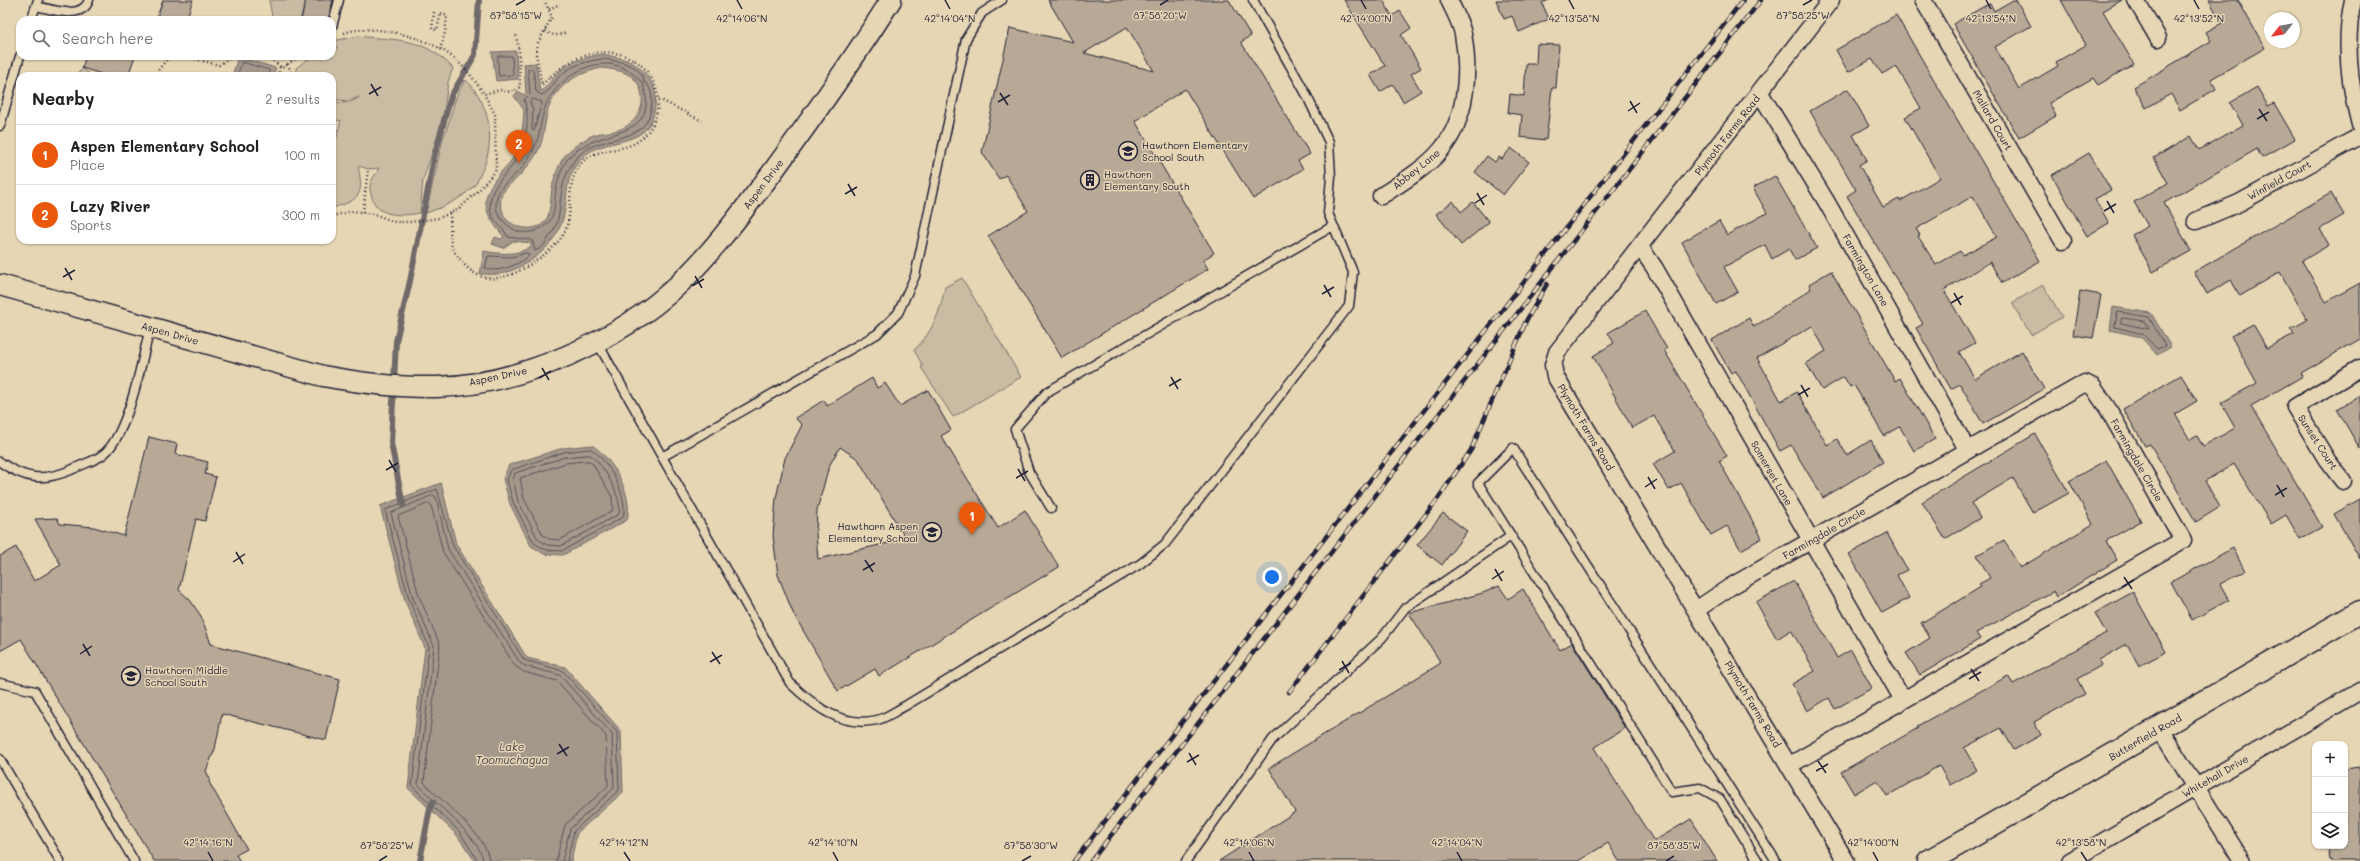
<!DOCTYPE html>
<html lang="en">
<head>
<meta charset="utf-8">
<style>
  :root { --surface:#fff; --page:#f2f2f2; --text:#222; --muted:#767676; --line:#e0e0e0; --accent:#ea580c }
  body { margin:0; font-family:Mali,sans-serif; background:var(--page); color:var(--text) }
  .controls { position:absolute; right:12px; bottom:12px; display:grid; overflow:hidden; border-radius:8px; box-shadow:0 1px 3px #0004 }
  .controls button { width:36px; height:36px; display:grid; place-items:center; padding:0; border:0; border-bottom:1px solid var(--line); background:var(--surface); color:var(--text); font:20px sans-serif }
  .compass { position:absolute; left:2264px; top:12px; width:36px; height:36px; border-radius:50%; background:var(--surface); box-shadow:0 1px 3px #0004; rotate:239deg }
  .you { position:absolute; left:1272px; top:577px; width:14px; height:14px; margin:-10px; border:3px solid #fff; border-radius:50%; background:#1a73e8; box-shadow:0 0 0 6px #1a73e833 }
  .badge { display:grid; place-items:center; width:26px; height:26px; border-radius:50%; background:var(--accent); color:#fff; font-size:13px; font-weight:700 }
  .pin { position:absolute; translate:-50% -33px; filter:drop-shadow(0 1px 2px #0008) }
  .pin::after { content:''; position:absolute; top:21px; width:14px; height:12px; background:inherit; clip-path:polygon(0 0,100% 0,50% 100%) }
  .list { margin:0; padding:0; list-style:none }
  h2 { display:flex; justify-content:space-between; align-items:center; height:52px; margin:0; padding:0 16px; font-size:17px }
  h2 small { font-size:13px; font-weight:400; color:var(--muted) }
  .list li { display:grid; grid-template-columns:26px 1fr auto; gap:12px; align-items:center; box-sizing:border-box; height:60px; padding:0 16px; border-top:1px solid var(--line) }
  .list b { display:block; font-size:15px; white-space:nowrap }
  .list p { margin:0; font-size:13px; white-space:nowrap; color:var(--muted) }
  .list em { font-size:13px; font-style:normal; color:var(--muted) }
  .icon { flex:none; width:22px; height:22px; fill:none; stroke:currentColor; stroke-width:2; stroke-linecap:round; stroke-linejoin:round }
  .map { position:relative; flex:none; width:2360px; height:861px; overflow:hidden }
  .search { position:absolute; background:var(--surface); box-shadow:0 1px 3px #0004; left:16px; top:16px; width:320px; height:44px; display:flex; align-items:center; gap:10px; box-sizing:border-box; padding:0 14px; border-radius:12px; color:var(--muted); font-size:15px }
  .panel { position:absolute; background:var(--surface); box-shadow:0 1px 3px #0004; left:16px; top:72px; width:320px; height:172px; border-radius:12px }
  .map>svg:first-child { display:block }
  .green { fill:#cabca2; stroke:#766f6e }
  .water { fill:#a4988a; stroke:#70696a; fill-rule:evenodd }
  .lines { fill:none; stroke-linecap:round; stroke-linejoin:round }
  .shore { stroke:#56515b; stroke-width:1 }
  .stream { stroke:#70696a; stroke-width:6 }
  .building { fill:#b7a995; stroke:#22223b; fill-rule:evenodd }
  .service-casing { stroke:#22223b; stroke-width:11 }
  .minor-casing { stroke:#22223b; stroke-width:19 }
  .tertiary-casing { stroke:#22223b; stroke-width:23 }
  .secondary-casing { stroke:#22223b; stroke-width:25 }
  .path { stroke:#22223b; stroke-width:2.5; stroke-dasharray:1 3; stroke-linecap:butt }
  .service { stroke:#e7d6b3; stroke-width:8 }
  .minor { stroke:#e7d6b3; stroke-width:16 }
  .tertiary { stroke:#e7d6b3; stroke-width:20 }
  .secondary { stroke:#e7d6b3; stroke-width:22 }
  .rail-casing { stroke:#22223b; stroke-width:4.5 }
  .rail { stroke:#e7d6b3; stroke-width:3; stroke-dasharray:9; stroke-linecap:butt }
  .ticks { fill:none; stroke:#22223b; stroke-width:1.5 }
  .labels { text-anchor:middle; stroke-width:3; stroke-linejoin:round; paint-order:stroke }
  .street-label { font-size:10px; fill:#22223b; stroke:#e7d6b3 }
  .poi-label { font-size:10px; fill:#22223b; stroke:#e7d6b3; text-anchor:start }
  .water-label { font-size:11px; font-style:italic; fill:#42404f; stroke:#e7d6b3 }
  .ticks-label { font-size:10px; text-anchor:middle; fill:#22223b; stroke:#e7d6b3; stroke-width:3; stroke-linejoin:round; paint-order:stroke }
</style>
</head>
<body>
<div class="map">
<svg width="2360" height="861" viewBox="0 0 2360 861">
  <rect width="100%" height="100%" fill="#e7d6b3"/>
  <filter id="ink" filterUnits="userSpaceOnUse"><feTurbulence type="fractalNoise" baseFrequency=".025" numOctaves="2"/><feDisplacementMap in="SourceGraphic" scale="8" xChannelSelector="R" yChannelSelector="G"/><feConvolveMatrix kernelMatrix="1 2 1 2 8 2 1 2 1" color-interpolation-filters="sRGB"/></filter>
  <g filter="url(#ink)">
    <path class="green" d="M269 0H306L300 20H276L272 16Z
      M358 36C398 41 422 36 453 68L448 82 444 111 435 144 423 180 420 213C403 216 377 218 372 197 370 192 369 187 371 182 373 177 377 173 379 168L368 169 358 166C364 194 361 200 332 208V133L337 137 341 120 332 122V100C340 105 352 103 359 97 350 101 342 102 332 98V76H297L296 68 312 56H332V51L337 48 333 41Z
      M83 69 93 76H74Z
      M466 80C490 103 497 142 481 173 479 177 477 183 474 186 460 200 444 207 426 213L443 138C452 119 452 97 466 80Z
      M962 278 1021 377 953 417 921 367 923 366 914 350C933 332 940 312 945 287Z
      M2043 285 2062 317 2031 335 2012 303Z"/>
    <path class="water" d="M516 51 518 79 496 81 492 52Z
      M602 54C627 59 638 61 652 83 656 90 656 99 655 107 650 152 603 134 581 159 566 176 568 188 565 209 561 241 534 264 504 273 497 275 487 274 480 274L484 251C499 254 518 256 531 246V243L513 241 503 248 492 244 495 237 501 239 504 237C487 216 477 202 497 177 502 170 508 165 513 158 522 143 523 126 524 110L514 96 518 91 524 95 526 93 524 64 536 63 540 91C547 89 553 76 559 71 571 60 587 57 602 54ZM602 68C617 70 634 72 640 88 647 107 636 124 618 130 609 133 600 132 591 136 582 141 569 149 563 158 558 167 553 180 552 189 549 205 553 225 532 228 523 229 514 226 507 220 504 217 503 213 502 209 495 191 513 184 522 173 528 166 534 159 538 151 545 137 544 121 549 107 559 83 578 73 602 68Z
      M238 57 276 68 273 76H232Z
      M2113 307 2151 313 2171 347 2157 355 2141 337 2110 330Z
      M592 445C613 459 634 495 627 520L563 555 544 554 531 546 510 504 503 479 509 465 563 448Z
      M441 483 456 544 527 658 565 667 621 731 623 792 577 833 571 861H475L456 834 408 788 425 648 405 601 380 506Z"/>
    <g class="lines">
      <path class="shore" d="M498 56H512L513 75 499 76Z
        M602 59C617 61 640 63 644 81L641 82C612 46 563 69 546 105 540 119 541 135 534 149 530 156 525 165 519 171 508 182 496 187 496 205 496 216 506 225 515 230 519 233 525 232 530 232 534 232 537 230 541 228 558 219 553 204 556 189 558 180 561 168 567 160 591 125 662 145 643 84L644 82C650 85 652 94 652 101 650 148 604 131 579 155 570 164 564 178 562 190 558 211 562 220 548 239 545 244 541 249 535 251L532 240 508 237C503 226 490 221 490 206 490 189 501 180 511 167 524 149 532 122 524 100L530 94 528 69H533L536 91 541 95C550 93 556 78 563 73 575 64 588 61 602 59Z
        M237 76 242 62 269 70 270 76
        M533 99 542 102 534 131 532 130 533 110 530 102Z
        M527 253 529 256C519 264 498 274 485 268L488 256 511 257Z
        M2118 312 2149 317 2165 346 2157 349 2143 334 2115 327Z
        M2122 318 2145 321 2149 329 2121 323Z
        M591 449C608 459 629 497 623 517L562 551 546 550 534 543 513 502 507 480 511 470 564 452Z
        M590 455C603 463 623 498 619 514L561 546 547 545 538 539 518 501 513 480 515 473 565 457Z
        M588 461 593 464 612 497 613 510 560 540 549 539 543 535 524 499 520 478 566 463Z
        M478 861 459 831 412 786 429 647 409 599 385 510 437 489 453 546 524 660 563 671 617 732 619 790 574 831 567 861
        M483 861C482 838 432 802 418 784L434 646 413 598 391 513 433 495 436 497 448 549 520 663 525 666 560 675 612 734 614 788 570 829 562 861
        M489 861C488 834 440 802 424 782L440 645 419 596 398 516 429 503 431 505 443 552 515 666 524 672 557 681 606 736 608 786 565 825 556 861"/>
      <path class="stream" d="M403 505 391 443 396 341 410 281 434 158 451 96 475 55 479 0
        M420 861 430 808 433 802"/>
    </g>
    <path class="building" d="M163 0H193L186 20H156Z
      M306 0H333L328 20H301Z
      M1048 0H1229L1251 36 1241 42 1310 154 1298 161 1303 169 1253 199 1185 89 1135 121 1214 253 1203 260 1208 269 1062 358 988 236 1028 211 1006 175 999 179 982 152 1010 28 1073 42ZM1127 27 1154 71 1084 53Z
      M1344 0H1383L1392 16 1400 11 1411 28 1401 35 1421 68 1411 74 1421 91 1403 102 1393 84 1380 92 1370 75 1385 66Z
      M1496 0H1549L1542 3 1549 19 1519 32 1512 16 1504 19Z
      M2013 0H2016L2031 26 1995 47 2019 89 2058 66 2056 62 2086 45 2061 0H2122L2103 11 2134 64 2098 85 2093 78 2049 103 2056 116 2019 138 1953 24 1990 3 1994 11Z
      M2209 0H2238L2265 48 2211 79 2216 89 2180 110 2171 94 2146 108 2134 87 2211 41 2206 32 2222 23Z
      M1896 15 2040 261 2002 283 1990 262 1944 290 1975 343 1959 352 1975 379 2022 351 2044 389 1983 424 1960 384 1951 389 1916 328 1923 324 1847 196 1856 190 1810 111 1848 89 1869 126 1853 135 1867 160 1859 165 1883 207 1899 199 1900 201 1940 178 1905 117 1921 108 1896 66 1882 74 1872 59 1848 72 1836 50ZM1973 196 1997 237 1963 255 1960 251 1936 265 1918 236 1920 235 1916 229Z
      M1537 44 1559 45 1556 88H1552L1546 140 1520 137 1522 115 1508 113 1510 94 1524 96 1526 64H1536Z
      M86 56H135L128 76H108L82 68Z
      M2257 87 2268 106 2274 103 2295 139 2262 158 2257 149 2164 203 2191 251 2153 272 2132 235 2148 226 2134 202 2168 183 2154 158 2191 136 2199 150 2243 125 2230 103Z
      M1511 148 1529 162 1503 195 1475 172 1487 156 1495 162 1499 157 1502 159Z
      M2089 153 2111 190 2095 199 2109 223 2087 236 2052 175Z
      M1775 176 1817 248 1795 260 1789 249 1772 259 1765 245 1724 267 1738 292 1716 304 1682 242 1719 221 1727 235 1767 213 1753 188Z
      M2331 193 2344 215 2320 229 2329 245 2302 261 2326 302 2360 283V339L2301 373 2303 376 2251 406 2322 527 2300 539 2286 515 2271 524 2234 464 2205 481 2220 507 2196 522 2150 444 2145 446 2123 409 2181 375 2197 401 2175 414 2190 440 2197 436 2203 446 2235 428 2221 403 2257 383 2231 336 2253 324 2267 348 2294 334 2291 329 2307 320 2280 272 2240 296 2231 280 2207 294 2194 272Z
      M1453 201 1461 212 1473 202 1489 222 1461 245 1436 214Z
      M1831 271 1895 381 1900 378 1935 439 1914 451 1900 427 1884 436 1854 385 1850 387 1844 377 1822 390 1806 363 1826 351 1812 326 1757 358 1781 401 1797 392 1827 445 1837 439 1847 455 1871 440 1883 462 1823 498 1791 445 1780 451 1736 371 1731 373 1712 340 1749 318 1754 327 1811 289 1809 284Z
      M2080 291 2101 295 2093 338 2073 335Z
      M1645 311 1667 349 1664 350 1727 456 1719 461 1762 538 1741 550 1727 526 1711 535 1681 483 1669 490 1653 464 1675 451 1654 416 1632 428 1593 356 1614 343 1608 333Z
      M872 378 877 388 885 383 900 406 928 390 951 430 941 436 998 528 1025 510 1059 567 879 676 875 669 838 691 793 613 778 575 773 536 776 498 785 458 802 425 795 418 824 400 827 406ZM840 447 858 459 906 539 818 559 816 533 817 510 829 466Z
      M2360 396V449L2337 409Z
      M2035 434 2069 493 2033 513 2013 478 1971 503 1980 518 1945 539 1922 502Z
      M149 437 177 444 175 454 208 462 205 474 216 477 205 521 196 519 179 590 190 600 201 616 211 644 340 679 326 740 222 714 215 749 206 771 210 779 209 782 247 849 236 855 240 861H154L21 639 0 651V556L16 547 34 581 61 565 35 519 57 518 60 524 94 527 124 536Z
      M2106 460 2141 521 2106 541 2117 560 2057 597 2054 591 1976 633 1980 639 1920 675 1906 653 1930 638 1921 623 1981 587 1979 584 1990 578 1977 555 2004 540 2020 568 2093 524 2069 481Z
      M2360 499V559L2334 514Z
      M1443 513 1467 531 1442 565 1417 545Z
      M1887 533 1907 570 1897 575 1909 598 1882 613 1849 554Z
      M2233 548 2245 571 2220 584 2229 600 2192 620 2171 582Z
      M1794 581 1837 658 1851 650 1872 688 1835 709 1829 698 1807 711 1792 684 1815 671 1791 630 1777 639 1756 602Z
      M1499 586 1508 599 1523 589 1560 650 1572 643 1625 728 1594 748 1654 841 1691 819 1717 861H1619L1608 843 1578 861H1219L1295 812 1269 768 1441 663 1409 613 1483 593Z
      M2133 592 2166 652 2139 666 2127 644 2099 660 2102 665 2077 679 2085 694 2034 722 2041 735 2014 750 2001 728 1975 742 1964 748 1977 770 1950 785 1939 766 1887 796 1877 780 1854 794 1841 772 1918 728 1917 726 2008 676 2013 684 2106 633 2095 613Z
      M2360 767V861H2330L2328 846H2345V769Z"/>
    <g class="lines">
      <g class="service-casing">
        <path id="service" d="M36 6C50 9 82 21 89 0
          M31 20 38 0
          M332 27 339 0
          M0 126 20 56
          M597 342 790 683C814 706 841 728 877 720 886 718 897 710 905 706L1140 564 1165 544 1349 306 1353 272 1328 213 1331 177 1329 142 1305 92 1253 0
          M662 457 877 334 898 313 915 276 966 39 982 13 1002 0
          M0 462C25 479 42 482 71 470 80 465 92 462 101 456 128 439 142 359 150 328
          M1051 508 1029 472 1015 429 1047 392 1333 226
          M0 683 35 691 134 861
          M0 759 60 861
          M1186 861 1273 739 1382 638 1405 608 1511 536
          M1758 861 1720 799 1700 788 1672 792 1478 483 1513 448 1776 861"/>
      </g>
      <g class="minor-casing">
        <path id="minor" d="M1831 0 1557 352 1553 365 1555 376 1846 861
          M1923 0 2063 241
          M2136 0 2158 38
          M2353 0C2344 42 2349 84 2360 125
          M1760 93 1826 201 1967 449
          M1381 196C1401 183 1425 169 1441 150 1467 119 1470 72 1463 34 1461 23 1454 11 1449 0
          M2196 221 2239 203 2360 136
          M1640 247 1654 267 1903 700
          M2343 481 2327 460 2295 407 2360 368
          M1696 610 1730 587 2085 383 2093 387 2108 409 2183 540 1790 765
          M2159 728 2242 861
          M2070 861 2360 691"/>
      </g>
      <g class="tertiary-casing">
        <path id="tertiary" d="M0 285 323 376C361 383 398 388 437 387 519 385 619 341 678 285 713 252 742 212 771 174 813 117 853 60 891 0"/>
      </g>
      <g class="secondary-casing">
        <path id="secondary" d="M1929 861 2360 612"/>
      </g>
      <path class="path" d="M549 9 560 4
        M434 12 432 29 437 30 441 13 447 16 445 33 440 49
        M545 31C553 36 558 36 567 32
        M344 33C369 23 421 36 444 51 461 62 473 77 484 94L500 90 511 92 520 87 519 52 516 35
        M332 47 334 53
        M193 56 195 59 219 65 233 56
        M267 56 282 68 288 64
        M105 76V75
        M153 76 170 56
        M278 76 280 67
        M292 76 288 64 300 56
        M659 99 702 121
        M332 128 337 130
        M363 212 368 169
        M450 213C451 224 449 237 452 247 453 251 458 256 460 259 480 288 508 280 534 262 543 256 559 244 564 233 575 212 564 189 579 166 594 145 624 154 641 139 672 112 658 63 619 54 588 47 563 63 542 85L536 54 538 43 552 17 544 0
        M332 216 353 211 374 214 395 222H410L439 218 459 209 479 190 496 170 495 114 484 94"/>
      <use href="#service" class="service"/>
      <use href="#minor" class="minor"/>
      <use href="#tertiary" class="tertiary"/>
      <use href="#secondary" class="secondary"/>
      <g class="rail-casing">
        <path id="rail" d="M1289 692 1437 500 1471 450 1526 321 1547 284
          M1074 861 1743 0
          M1091 861 1761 0"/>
      </g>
      <use href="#rail" class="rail"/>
    </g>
  </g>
  <path class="ticks" d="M737 0 742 9M945 0 950 9M1361 0 1366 9M1569 0 1574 9M1986 0 1991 9M2194 0 2199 9M516 5 525 0M1160 5 1168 0M1803 5 1812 0M371 84 378 96M1000 93 1008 105M369 94 381 87M1630 101 1637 113M998 102 1010 95M2259 109 2267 121M1628 111 1640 103M2257 119 2269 112M848 184 855 196M1477 193 1484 205M845 194 857 187M2107 201 2114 213M1475 203 1487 195M2104 211 2116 204M65 268 72 280M695 276 702 288M63 277 75 270M1324 285 1331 297M692 286 704 279M1954 293 1961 305M1322 294 1334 287M1951 303 1963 296M542 368 549 380M1171 377 1178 389M539 378 551 371M1801 385 1808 397M1169 386 1181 379M1798 395 1810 388M389 460 396 472M1018 469 1025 481M386 470 398 463M1648 477 1655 489M1016 478 1028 471M2277 485 2284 497M1645 487 1657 479M2275 495 2287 488M236 552 243 564M865 560 873 572M233 562 245 554M1495 569 1502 581M863 570 875 563M2124 577 2132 589M1492 579 1504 571M2122 587 2134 580M83 644 90 656M712 652 720 664M80 654 92 646M1342 661 1349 673M710 662 722 655M1971 669 1979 681M1339 670 1351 663M1969 679 1981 672M559 744 567 756M1189 753 1196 765M557 754 569 747M1818 761 1826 773M1187 762 1199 755M1816 771 1828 764M208 852 213 861M624 852 630 861M833 852 838 861M1249 852 1254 861M1457 852 1462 861M1873 852 1878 861M2081 852 2087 861M379 861 387 856M1022 861 1031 856M1666 861 1674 856"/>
  <defs>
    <g id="school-ring" transform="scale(1)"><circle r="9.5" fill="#e7d6b3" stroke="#22223b" stroke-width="1.5"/><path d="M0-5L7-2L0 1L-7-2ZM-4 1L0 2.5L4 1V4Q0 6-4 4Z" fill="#22223b"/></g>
    <g id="building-ring" transform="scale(1)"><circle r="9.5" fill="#e7d6b3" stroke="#22223b" stroke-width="1.5"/><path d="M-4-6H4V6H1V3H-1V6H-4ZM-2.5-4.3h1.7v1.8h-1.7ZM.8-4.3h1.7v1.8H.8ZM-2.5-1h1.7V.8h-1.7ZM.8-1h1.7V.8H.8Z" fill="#22223b"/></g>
  </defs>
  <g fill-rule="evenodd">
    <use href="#school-ring" x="1128" y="151"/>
    <use href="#building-ring" x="1090" y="180"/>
    <use href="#school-ring" x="932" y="532"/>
    <use href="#school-ring" x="131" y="676"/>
  </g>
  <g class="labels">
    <g class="street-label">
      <text transform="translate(1993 120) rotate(60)" y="4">Mallard Court</text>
      <text transform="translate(1727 135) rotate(-52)" y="4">Plymoth Farms Road</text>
      <text transform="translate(1416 169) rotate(-39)" y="4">Abbey Lane</text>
      <text transform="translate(2279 180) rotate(-29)" y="4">Winfield Court</text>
      <text transform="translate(763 184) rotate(-53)" y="4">Aspen Drive</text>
      <text transform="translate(1866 270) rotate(60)" y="4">Farmington Lane</text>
      <text transform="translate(170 333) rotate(16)" y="4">Aspen Drive</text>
      <text transform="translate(498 376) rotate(-12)" y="4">Aspen Drive</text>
      <text transform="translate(1586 427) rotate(59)" y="4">Plymoth Farms Road</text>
      <text transform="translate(2318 442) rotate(57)" y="4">Sunset Court</text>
      <text transform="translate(2137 460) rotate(60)" y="4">Farmingdale Circle</text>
      <text transform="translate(1772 473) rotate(60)" y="4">Somerset Lane</text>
      <text transform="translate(1824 533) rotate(-30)" y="4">Farmingdale Circle</text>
      <text transform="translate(1753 704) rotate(59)" y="4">Plymoth Farms Road</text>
      <text transform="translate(2145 737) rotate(-30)" y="4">Butterfield Road</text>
      <text transform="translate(2215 776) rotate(-30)" y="4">Whitehall Drive</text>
    </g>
    <g class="poi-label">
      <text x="1142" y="149">Hawthorn Elementary<tspan x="1142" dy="12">School South</tspan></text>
      <text x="1104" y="178">Hawthorn<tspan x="1104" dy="12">Elementary South</tspan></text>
      <text x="918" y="530" text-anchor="end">Hawthorn Aspen<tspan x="918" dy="12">Elementary School</tspan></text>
      <text x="145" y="674">Hawthorn Middle<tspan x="145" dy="12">School South</tspan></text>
    </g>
    <g class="water-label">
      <text x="512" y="751">Lake<tspan x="512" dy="13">Toomuchagua</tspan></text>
    </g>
  </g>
  <g class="ticks-label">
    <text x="516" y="19">87°58'15"W</text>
    <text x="1160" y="19">87°58'20"W</text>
    <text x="1803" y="19">87°58'25"W</text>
    <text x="742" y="22">42°14'06"N</text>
    <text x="950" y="22">42°14'04"N</text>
    <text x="1366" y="22">42°14'00"N</text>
    <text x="1574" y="22">42°13'58"N</text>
    <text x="1991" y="22">42°13'54"N</text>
    <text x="2199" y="22">42°13'52"N</text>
    <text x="208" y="846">42°14'16"N</text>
    <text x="624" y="846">42°14'12"N</text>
    <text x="833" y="846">42°14'10"N</text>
    <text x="1249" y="846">42°14'06"N</text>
    <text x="1457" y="846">42°14'04"N</text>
    <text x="1873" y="846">42°14'00"N</text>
    <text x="2081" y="846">42°13'58"N</text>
    <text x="387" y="849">87°58'25"W</text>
    <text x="1031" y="849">87°58'30"W</text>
    <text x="1674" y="849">87°58'35"W</text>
  </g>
</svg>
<div class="controls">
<button>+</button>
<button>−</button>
<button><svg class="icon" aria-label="layers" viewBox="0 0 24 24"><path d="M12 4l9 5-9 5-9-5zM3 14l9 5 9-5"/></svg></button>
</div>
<svg class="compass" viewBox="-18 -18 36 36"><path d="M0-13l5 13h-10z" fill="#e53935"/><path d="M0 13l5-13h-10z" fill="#767676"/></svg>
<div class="you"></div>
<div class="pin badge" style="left:972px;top:535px">1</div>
<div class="pin badge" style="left:519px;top:163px">2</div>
<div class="search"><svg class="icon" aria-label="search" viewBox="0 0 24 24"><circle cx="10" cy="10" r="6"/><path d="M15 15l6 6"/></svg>Search here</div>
<section class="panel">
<h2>Nearby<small>2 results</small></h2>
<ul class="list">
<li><span class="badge">1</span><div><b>Aspen Elementary School</b><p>Place</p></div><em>100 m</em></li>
<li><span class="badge">2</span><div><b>Lazy River</b><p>Sports</p></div><em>300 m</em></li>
</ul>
</section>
</div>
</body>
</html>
